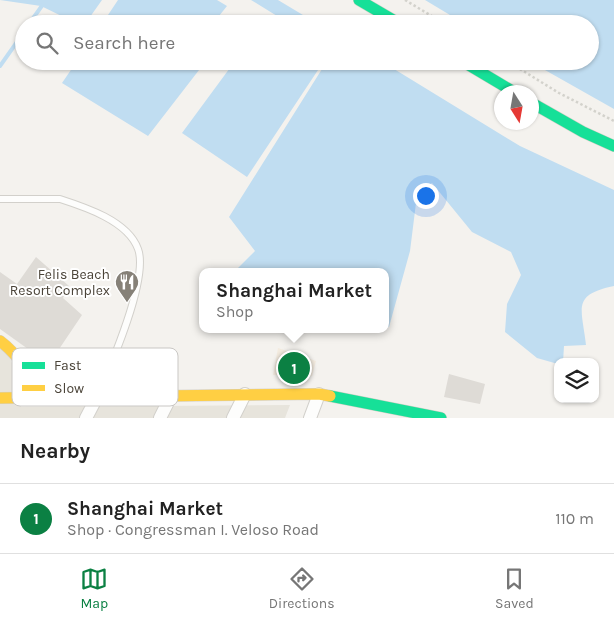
<!DOCTYPE html>
<html lang="en">
<head>
<meta charset="utf-8">
<style>
  :root { --surface:#fff; --page:#f6f6f6; --text:#222; --muted:#767676; --line:#e0e0e0; --accent:#0b8043 }
  body { margin:0; font-family:Karla,sans-serif; background:var(--page); color:var(--text) }
  .controls { position:absolute; right:15px; bottom:15px; display:grid; overflow:hidden; border-radius:10px; box-shadow:0 1px 4px #0004 }
  .controls button { width:45px; height:45px; display:grid; place-items:center; padding:0; border:0; border-bottom:1px solid var(--line); background:var(--surface); color:var(--text); font:25px sans-serif }
  .compass { position:absolute; left:494px; top:85px; width:45px; height:45px; border-radius:50%; background:var(--surface); box-shadow:0 1px 4px #0004; rotate:169deg }
  .you { position:absolute; left:425px; top:195px; width:18px; height:18px; margin:-12px; border:4px solid #fff; border-radius:50%; background:#1a73e8; box-shadow:0 0 0 8px #1a73e833 }
  .badge { display:grid; place-items:center; width:32px; height:32px; border-radius:50%; background:var(--accent); color:#fff; font-size:16px; font-weight:700 }
  .pin { position:absolute; translate:-50% -50%; border:2px solid #fff; box-shadow:0 1px 5px #0006 }
  .popup { position:absolute; left:199px; top:268px; width:190px; height:65px; box-sizing:border-box; display:grid; place-content:center; border-radius:10px; background:var(--surface); filter:drop-shadow(0 1px 4px #0005); font-size:16px; white-space:nowrap; color:var(--muted) }
  .popup b { font-size:19px; color:var(--text) }
  .popup::after { content:''; position:absolute; left:50%; top:100%; margin-left:-10px; border:10px solid transparent; border-top-color:var(--surface) }
  .list { margin:0; padding:0; list-style:none }
  h2 { display:flex; justify-content:space-between; align-items:center; height:65px; margin:0; padding:0 20px; font-size:21px }
  h2 small { font-size:16px; font-weight:400; color:var(--muted) }
  .list li { display:grid; grid-template-columns:32px 1fr auto; gap:15px; align-items:center; box-sizing:border-box; height:70px; padding:0 20px; border-top:1px solid var(--line) }
  .list b { display:block; font-size:19px; white-space:nowrap }
  .list p { margin:0; font-size:16px; white-space:nowrap; color:var(--muted) }
  .list em { font-size:16px; font-style:normal; color:var(--muted) }
  .icon { flex:none; width:28px; height:28px; fill:none; stroke:currentColor; stroke-width:2; stroke-linecap:round; stroke-linejoin:round }
  .map { position:relative; flex:none; width:614px; height:418px; overflow:hidden }
  .search { position:absolute; background:var(--surface); box-shadow:0 1px 4px #0004; left:15px; right:15px; top:15px; height:55px; display:flex; align-items:center; gap:12px; box-sizing:border-box; padding:0 18px; border-radius:28px; color:var(--muted); font-size:19px }
  .sheet { height:135px; background:var(--surface) }
  nav { display:flex; justify-content:space-around; align-items:center; box-sizing:border-box; height:70px; border-top:1px solid var(--line); background:var(--surface); font-size:14px; color:var(--muted) }
  nav a { display:grid; justify-items:center; gap:2px }
  nav .on { color:var(--accent) }
  .map>svg:first-child { display:block }
  .residential { fill:#e7e4dc }
  .commercial { fill:#f3ebdf }
  .water { fill:#c0ddf1 }
  .lines { fill:none; stroke-linecap:round; stroke-linejoin:round }
  .stream { stroke:#c0ddf1; stroke-width:4 }
  .building { fill:#dedbd6 }
  .lane-casing { stroke:#d2d0cb; stroke-width:8 }
  .street-casing { stroke:#d2d0cb; stroke-width:14 }
  .fast-casing { stroke:#d3cfc5; stroke-width:12 }
  .slow-casing { stroke:#d3cfc5; stroke-width:12 }
  .path { stroke:#d3d2cc; stroke-width:2.5; stroke-dasharray:2.5 2.5; stroke-linecap:butt }
  .lane { stroke:#fdfdfc; stroke-width:6 }
  .street { stroke:#fdfdfc; stroke-width:12 }
  .fast { stroke:#16e098; stroke-width:11 }
  .slow { stroke:#ffcf43; stroke-width:11 }
  .labels { text-anchor:middle; stroke-width:4; stroke-linejoin:round; paint-order:stroke }
  .poi-label { font-size:14px; fill:#4b4439; stroke:#fff; text-anchor:end }
  .key { fill:#fff; stroke:#c9c7c4; stroke-width:1 }
  .key-label { font-size:14px; fill:#4b4439 }
</style>
</head>
<body>
<div class="map">
<svg width="614" height="418" viewBox="0 0 614 418">
  <rect width="100%" height="100%" fill="#f4f2ee"/>
  <path class="residential" d="M0 348 9 355 15 371 21 407 290 405 285 418H0Z"/>
  <path class="commercial" d="M278 348 316 361 312 376 273 375Z"/>
  <path class="water" d="M0 0H102L85 24H78L41 6Z
    M118 0H217L227 6 219 16 231 24H102Z
    M251 0H278L318 24H290Z
    M425 0H614V109L529 61H590V24H465Z
    M77 61H206L148 136 62 83Z
    M235 61H324L247 177 182 133Z
    M327 61H381L520 146 614 190V286C571 295 582 308 586 345L564 346 563 362H558V364L537 358 505 332 507 304 521 275 511 252 472 232 432 183 417 195 410 251 389 327 385 326V272H234L255 251 229 217Z"/>
  <g class="lines">
    <path class="stream" d="M29 24 46 0
      M0 66 24 32"/>
  </g>
  <path class="building" d="M36 257 69 286 63 298 82 315 49 364 0 329V272L17 284Z
    M449 374 485 384 480 404 444 397Z"/>
  <g class="lines">
    <g class="lane-casing">
      <path id="lane" d="M0 199H60C85 207 128 221 138 249 149 278 111 365 98 395"/>
    </g>
    <g class="street-casing">
      <path id="street" d="M86 418 97 397
        M160 418 171 396
        M233 418 245 394
        M310 418 319 394"/>
    </g>
    <g class="fast-casing">
      <path id="fast" d="M359 0 400 24
        M462 61 514 92
        M532 103 583 132 614 146
        M330 396 441 418"/>
    </g>
    <g class="slow-casing">
      <path id="slow" d="M0 341C20 356 29 373 34 397
        M0 398 319 394 330 396"/>
    </g>
    <path class="path" d="M405 0 445 24
      M507 61 559 93 614 121"/>
    <use href="#lane" class="lane"/>
    <use href="#street" class="street"/>
    <use href="#fast" class="fast"/>
    <use href="#slow" class="slow"/>
  </g>
  <defs>
    <g id="restaurant-pin" transform="scale(1.25)"><path d="M0 17L-7.5 6A9.5 9.5 0 1 1 7.5 6Z" fill="#868178" stroke="#fff"/><path d="M-5-6h1v4h1v-4h1v4h1v-4h1v5L-1.5 .5V6h-2V.5L-5-1ZM5-6V6H3V1.5H1.5Q1.5-4 5-6Z" fill="#fff"/></g>
  </defs>
  <g fill-rule="evenodd">
    <use href="#restaurant-pin" x="127" y="282"/>
  </g>
  <g class="labels">
    <g class="poi-label">
      <text x="110" y="279">Felis Beach<tspan x="110" dy="16">Resort Complex</tspan></text>
    </g>
  </g>
  <rect x="12" y="348" width="166" height="58" rx="8" class="key"/>
  <rect x="22" y="362" width="23" height="7" fill="#16e098"/>
  <rect x="22" y="385" width="23" height="6" fill="#ffcf43"/>
  <g class="key-label">
    <text x="54" y="370">Fast</text>
    <text x="54" y="393">Slow</text>
  </g>
</svg>
<div class="controls">
<button><svg class="icon" aria-label="layers" viewBox="0 0 24 24"><path d="M12 4l9 5-9 5-9-5zM3 14l9 5 9-5"/></svg></button>
</div>
<svg class="compass" viewBox="-18 -18 36 36"><path d="M0-13l5 13h-10z" fill="#e53935"/><path d="M0 13l5-13h-10z" fill="#767676"/></svg>
<div class="you"></div>
<div class="pin badge" style="left:294px;top:368px">1</div>
<div class="popup"><b>Shanghai Market</b>Shop</div>
<div class="search"><svg class="icon" aria-label="search" viewBox="0 0 24 24"><circle cx="10" cy="10" r="6"/><path d="M15 15l6 6"/></svg>Search here</div>
</div>
<section class="sheet">
<h2>Nearby<small></small></h2>
<ul class="list">
<li><span class="badge">1</span><div><b>Shanghai Market</b><p>Shop · Congressman I. Veloso Road</p></div><em>110 m</em></li>
</ul>
</section>
<nav>
<a class="on"><svg class="icon" aria-label="map" viewBox="0 0 24 24"><path d="M3 6l6-2 6 2 6-2v14l-6 2-6-2-6 2zM9 4v14M15 6v14"/></svg>Map</a>
<a><svg class="icon" aria-label="directions" viewBox="0 0 24 24"><path d="M12 3l9 9-9 9-9-9zM9 14v-3h6M13 9l2 2-2 2"/></svg>Directions</a>
<a><svg class="icon" aria-label="saved" viewBox="0 0 24 24"><path d="M7 4h10v16l-5-4-5 4z"/></svg>Saved</a>
</nav>
</body>
</html>
